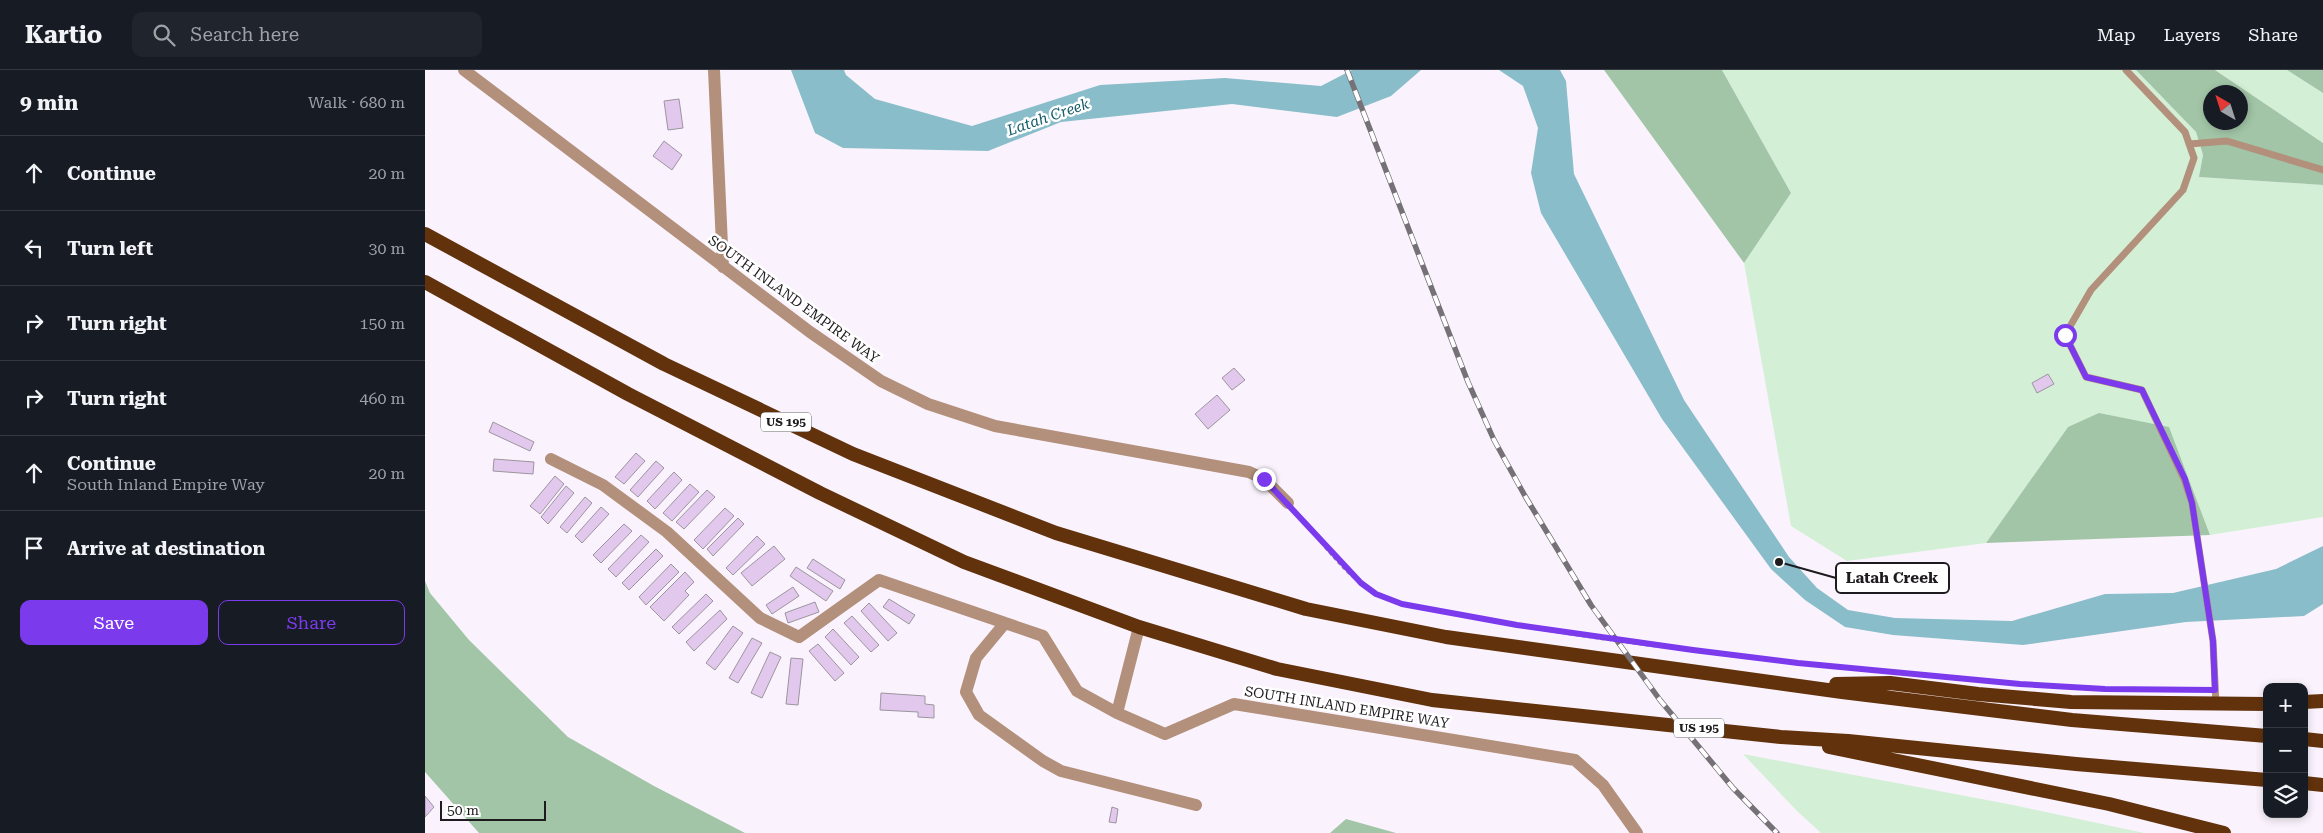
<!DOCTYPE html>
<html lang="en">
<head>
<meta charset="utf-8">
<style>
  :root { --surface:#171b24; --page:#20242c; --text:#f1f3f6; --muted:#9ea1a6; --line:#363941; --accent:#7c3aed }
  body { margin:0; font-family:"Roboto Serif",serif; background:var(--page); color:var(--text) }
  .controls { position:absolute; right:15px; bottom:15px; display:grid; overflow:hidden; border-radius:10px; box-shadow:0 2px 8px #0003 }
  .controls button { width:45px; height:45px; display:grid; place-items:center; padding:0; border:0; border-bottom:1px solid var(--line); background:var(--surface); color:var(--text); font:25px sans-serif }
  .compass { position:absolute; left:1778px; top:15px; width:45px; height:45px; border-radius:50%; background:var(--surface); box-shadow:0 2px 8px #0003; rotate:321deg }
  .scale { position:absolute; left:15px; bottom:12px; width:106px; box-sizing:border-box; padding-left:5px; border:2px solid #1e1b1f; border-top:0; font-size:14px; line-height:18px; white-space:nowrap; color:#1e1b1f; -webkit-text-stroke:4px #fff; paint-order:stroke }
  .stop { position:absolute; width:15px; height:15px; margin:-11px; border:4px solid #7c3aed; border-radius:50%; background:#fff }
  .stop.end { background:#7c3aed; border-color:#fff; box-shadow:0 1px 5px #0008 }
  .list { margin:0; padding:0; list-style:none }
  h2 { display:flex; justify-content:space-between; align-items:center; height:65px; margin:0; padding:0 20px; font-size:21px }
  h2 small { font-size:16px; font-weight:400; color:var(--muted) }
  .list li { display:grid; grid-template-columns:32px 1fr auto; gap:15px; align-items:center; box-sizing:border-box; height:75px; padding:0 20px; border-top:1px solid var(--line) }
  .list b { display:block; font-size:19px; white-space:nowrap }
  .list p { margin:0; font-size:16px; white-space:nowrap; color:var(--muted) }
  .list em { font-size:16px; font-style:normal; color:var(--muted) }
  .actions { display:flex; gap:10px; padding:15px 20px }
  .actions a { flex:1; padding:11px 0; border:1px solid var(--accent); border-radius:10px; text-align:center; font-size:18px; color:var(--accent) }
  .actions .main { background:var(--accent); color:#fff }
  .icon { flex:none; width:28px; height:28px; fill:none; stroke:currentColor; stroke-width:2; stroke-linecap:round; stroke-linejoin:round }
  .map { position:relative; flex:none; width:1898px; height:763px; overflow:hidden }
  header { display:flex; align-items:center; gap:30px; box-sizing:border-box; height:70px; padding:0 25px; background:var(--surface); border-bottom:1px solid var(--line) }
  header strong { font-size:24px }
  nav { display:flex; gap:28px; margin-inline-start:auto; font-size:18px }
  .search { width:350px; height:45px; background:var(--page); display:flex; align-items:center; gap:12px; box-sizing:border-box; padding:0 18px; border-radius:10px; color:var(--muted); font-size:19px }
  main { display:flex }
  aside { flex:1; background:var(--surface) }
  .map>svg:first-child { display:block }
  .green { fill:#d3f0d7 }
  .forest { fill:#a2c5a7; fill-rule:evenodd }
  .water { fill:#89bdc9 }
  .building { fill:#e3c8ed; stroke:#9b959e }
  .lines { fill:none; stroke-linecap:round; stroke-linejoin:round }
  .path { stroke:#938e95; stroke-width:2.5; stroke-dasharray:4 2.5; stroke-linecap:butt }
  .service { stroke:#b3907b; stroke-width:7 }
  .minor { stroke:#b3907b; stroke-width:12 }
  .trunk { stroke:#62320c; stroke-width:14 }
  .rail-casing { stroke:#767177; stroke-width:5.5 }
  .rail { stroke:#fff; stroke-width:4; stroke-dasharray:11; stroke-linecap:butt }
  .route { stroke:#7c3aed; stroke-width:6 }
  .labels { text-anchor:middle; stroke-width:5; stroke-linejoin:round; paint-order:stroke }
  .shield { fill:#fff; stroke:#625f62; stroke-width:1 }
  .shield-label { font-size:12px; font-weight:bold; fill:#1e1b1f }
  .street-label { font-size:14px; fill:#1e1b1f; stroke:#fff }
  .water-label { font-size:15px; font-style:italic; fill:#155c69; stroke:#fff }
  .leader { fill:none; stroke:#1e1b1f; stroke-width:2 }
  .callout-dot { fill:#1e1b1f; stroke:#fff; stroke-width:2 }
  .callout { fill:#fff; stroke:#1e1b1f; stroke-width:2 }
  .callout-label { font-size:15px; text-anchor:middle; font-weight:bold; fill:#1e1b1f }
</style>
</head>
<body>
<header>
<strong>Kartio</strong>
<div class="search"><svg class="icon" aria-label="search" viewBox="0 0 24 24"><circle cx="10" cy="10" r="6"/><path d="M15 15l6 6"/></svg>Search here</div>
<nav><a>Map</a><a>Layers</a><a>Share</a></nav>
</header>
<main>
<aside>
<h2>9 min<small>Walk · 680 m</small></h2>
<ul class="list">
<li><svg class="icon" aria-label="ahead" viewBox="0 0 24 24"><path d="M12 20V5M6 11l6-6 6 6"/></svg><div><b>Continue</b></div><em>20 m</em></li>
<li><svg class="icon" aria-label="left" viewBox="0 0 24 24"><path d="M17 20v-9H6M10 6l-5 5 5 5"/></svg><div><b>Turn left</b></div><em>30 m</em></li>
<li><svg class="icon" aria-label="right" viewBox="0 0 24 24"><path d="M7 20v-9h11M14 6l5 5-5 5"/></svg><div><b>Turn right</b></div><em>150 m</em></li>
<li><svg class="icon" aria-label="right" viewBox="0 0 24 24"><path d="M7 20v-9h11M14 6l5 5-5 5"/></svg><div><b>Turn right</b></div><em>460 m</em></li>
<li><svg class="icon" aria-label="ahead" viewBox="0 0 24 24"><path d="M12 20V5M6 11l6-6 6 6"/></svg><div><b>Continue</b><p>South Inland Empire Way</p></div><em>20 m</em></li>
<li><svg class="icon" aria-label="arrive" viewBox="0 0 24 24"><path d="M6 21V4h12l-3 4 3 4H6"/></svg><div><b>Arrive at destination</b></div></li>
</ul>
<div class="actions"><a class="main">Save</a><a>Share</a></div>
</aside>
<div class="map">
<svg width="1898" height="763" viewBox="0 0 1898 763">
  <rect width="100%" height="100%" fill="#faf3fd"/>
  <path class="green" d="M1297 0H1711L1771 62 1778 85 1775 107 1898 115V447L1785 465 1744 357H1643L1561 473 1422 491 1366 456 1319 193 1366 123Z
    M1790 0H1862L1898 23V73Z
    M1318 684 1583 734 1719 763H1396L1372 741Z"/>
  <path class="forest" d="M1179 0H1297L1366 123 1319 193Z
    M1711 0H1790L1898 73V115L1774 107 1778 85 1771 62ZM1786 22H1816V52H1786Z
    M1862 0H1898V23Z
    M1674 343 1744 357 1785 465 1561 473 1643 357Z
    M0 511 5 523 44 570 143 667 229 716 320 763H54L0 702Z
    M921 749 971 763H905Z"/>
  <path class="water" d="M366 0H419L421 5 450 29 547 56 675 15 800 8 896 16 927 0H996L966 26 912 47 807 34 636 52 563 81 418 78 390 63Z
    M1074 0H1135L1141 11 1149 104 1259 330 1364 487 1392 518 1423 540 1470 548 1587 551 1680 524 1748 523 1851 499 1898 476V534L1879 546 1761 552 1598 575 1468 565 1420 557 1380 530 1346 499 1237 349 1116 143 1106 103 1113 58 1098 16Z"/>
  <path class="building" d="M254 29 258 58 243 60 239 31Z
    M239 71 257 85 247 100 228 86Z
    M809 298 820 310 807 320 797 308Z
    M1623 304 1629 314 1612 323 1607 313Z
    M792 325 805 340 783 359 770 344Z
    M68 352 109 372 105 381 64 362Z
    M211 383 220 391 199 414 190 407Z
    M69 389 109 392 108 404 68 401Z
    M231 391 239 398 213 427 205 420Z
    M249 402 257 410 230 439 222 431Z
    M130 406 139 414 115 444 105 436Z
    M265 414 274 422 247 451 238 443Z
    M141 416 149 423 123 454 116 447Z
    M282 420 290 427 259 459 251 452Z
    M160 427 167 433 142 463 135 457Z
    M176 437 184 444 157 473 150 466Z
    M300 438 309 446 278 479 269 470Z
    M313 448 319 454 288 486 282 479Z
    M199 454 207 461 176 493 168 485Z
    M216 465 224 472 191 507 183 499Z
    M332 466 340 474 308 505 301 498Z
    M349 476 360 489 327 516 316 503Z
    M231 479 238 486 204 520 197 513Z
    M388 489 420 510 415 519 382 498Z
    M246 494 254 502 221 535 214 527Z
    M371 497 408 521 401 531 365 506Z
    M260 502 269 512 260 521 264 525 239 551 225 537Z
    M368 517 374 526 347 544 341 535Z
    M281 524 288 531 254 564 247 557Z
    M464 529 490 545 484 554 458 537Z
    M390 532 394 542 363 553 360 543Z
    M444 533 472 563 463 571 436 541Z
    M295 540 302 549 269 581 261 572Z
    M427 546 454 575 446 582 419 553Z
    M308 556 318 563 290 600 281 593Z
    M408 559 434 587 426 595 400 567Z
    M327 568 337 573 313 613 304 608Z
    M393 574 419 603 410 611 384 581Z
    M345 582 356 587 337 628 326 623Z
    M366 588 378 589 373 635 361 634Z
    M456 623 500 626V634L509 635V648L493 647V642L455 640Z
    M0 726 9 737 0 747Z
    M687 737 693 739 691 753 684 752Z"/>
  <g class="lines">
    <path class="path" d="M871 442C893 467 920 507 950 523 981 540 1022 542 1056 549 1179 572 1304 586 1429 598"/>
    <path class="service" d="M1701 0 1760 62 1769 88 1758 120 1666 220 1640 265 1661 307 1717 320 1759 409 1767 433 1788 571 1791 635
      M1764 74 1802 71 1898 100"/>
    <path class="minor" d="M39 0 385 262 456 311 503 334 570 356 824 402 839 409 863 433
      M289 0 298 197
      M126 389 178 415 242 462 335 548 374 567 454 510 618 566 652 621 692 643 740 664 809 634 1150 690 1178 715 1212 763
      M580 553 551 588 541 622 554 645 618 691 636 701 771 735
      M692 643 714 557"/>
    <path class="trunk" d="M0 164 239 294 428 384 631 463 881 539 1021 567 1417 622 1647 650 1842 666
      M0 212 203 324 395 423 539 492 714 557 852 599 1007 630 1356 667 1423 671 1651 694 1842 710
      M1411 614 1465 613 1553 624 1646 632 1842 634
      M1879 632 1898 631
      M1879 669 1898 671
      M1404 677 1684 734 1799 763
      M1879 713 1898 715"/>
    <g class="rail-casing">
      <path id="rail" d="M922 0 1043 312 1069 370 1100 426 1166 535 1235 630 1308 718 1352 763"/>
    </g>
    <use href="#rail" class="rail"/>
  </g>
  <g class="lines">
    <path class="route" d="M839 409 936 513 951 524 977 534 1092 555 1268 580 1373 593 1595 614 1680 619 1790 620 1788 571 1767 433 1760 409 1717 320 1661 307 1640 265"/>
  </g>
  <g class="labels">
    <g class="shield">
      <rect x="336" y="342.5" width="50" height="19" rx="4"/>
      <rect x="1249" y="648.5" width="50" height="19" rx="4"/>
    </g>
    <g class="shield-label">
      <text x="361" y="356">US 195</text>
      <text x="1274" y="662">US 195</text>
    </g>
    <g class="street-label">
      <text transform="translate(369 229) rotate(36)" y="5">SOUTH INLAND EMPIRE WAY</text>
      <text transform="translate(922 637) rotate(9)" y="5">SOUTH INLAND EMPIRE WAY</text>
    </g>
    <g class="water-label">
      <text transform="translate(623 47) rotate(-19)" y="5">Latah Creek</text>
    </g>
  </g>
  <path class="leader" d="M1354 492L1411 508"/>
  <circle class="callout-dot" cx="1354" cy="492" r="5"/>
  <rect class="callout" x="1411" y="493" width="113" height="30" rx="5"/>
  <g class="callout-label">
    <text x="1467" y="513">Latah Creek</text>
  </g>
</svg>
<div class="controls">
<button>+</button>
<button>−</button>
<button><svg class="icon" aria-label="layers" viewBox="0 0 24 24"><path d="M12 4l9 5-9 5-9-5zM3 14l9 5 9-5"/></svg></button>
</div>
<svg class="compass" viewBox="-18 -18 36 36"><path d="M0-13l5 13h-10z" fill="#e53935"/><path d="M0 13l5-13h-10z" fill="#9ea1a6"/></svg>
<div class="scale">50 m</div>
<div class="stop" style="left:1640px;top:265px"></div>
<div class="stop end" style="left:839px;top:409px"></div>
</div>
</main>
</body>
</html>
